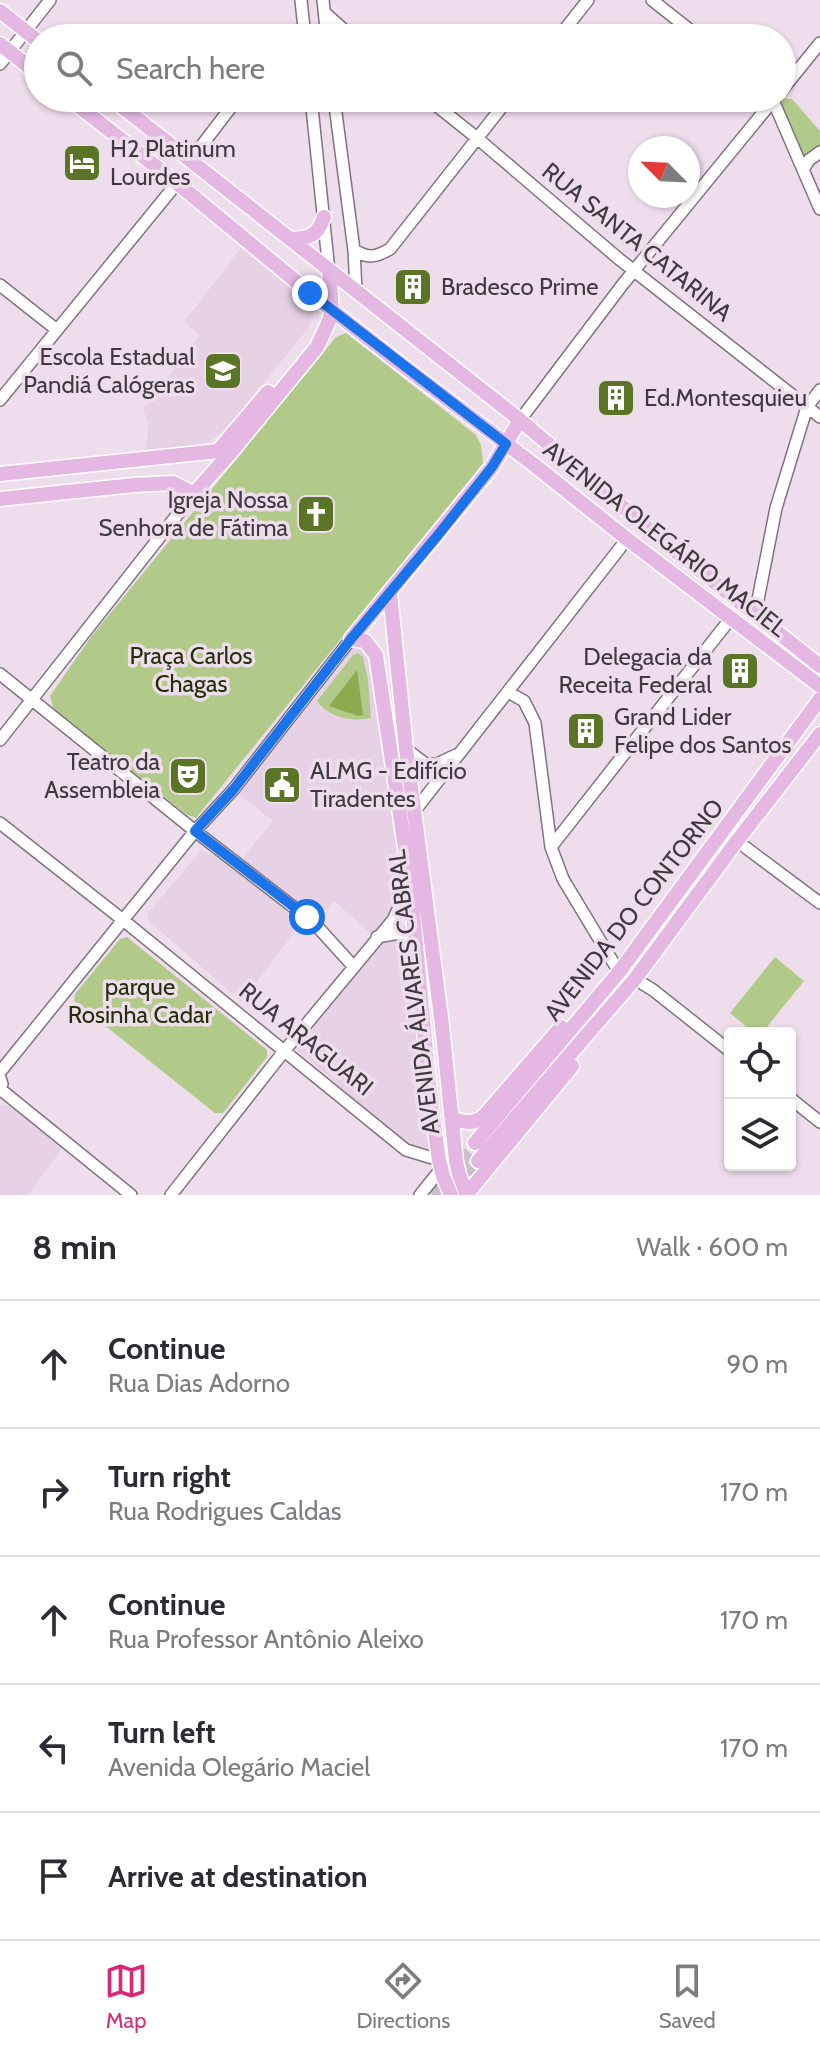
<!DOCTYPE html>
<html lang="en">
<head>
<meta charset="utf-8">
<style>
  :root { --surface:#fff; --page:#f2f2f3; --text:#2b2b33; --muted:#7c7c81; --line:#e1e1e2; --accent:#db2777 }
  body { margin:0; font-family:Cabin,sans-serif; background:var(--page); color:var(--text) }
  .controls { position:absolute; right:24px; bottom:24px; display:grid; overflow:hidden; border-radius:8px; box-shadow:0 2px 6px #0004 }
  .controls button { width:72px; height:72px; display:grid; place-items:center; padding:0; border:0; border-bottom:2px solid var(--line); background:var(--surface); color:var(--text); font:40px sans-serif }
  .compass { position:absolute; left:628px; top:136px; width:72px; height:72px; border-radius:50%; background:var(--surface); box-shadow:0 2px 6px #0004; rotate:294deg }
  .stop { position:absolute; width:24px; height:24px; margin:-18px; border:6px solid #1a73e8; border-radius:50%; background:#fff }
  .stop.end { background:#1a73e8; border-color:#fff; box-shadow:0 2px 8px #0008 }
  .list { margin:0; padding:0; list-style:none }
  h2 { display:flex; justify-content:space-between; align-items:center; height:104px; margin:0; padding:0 32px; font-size:34px }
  h2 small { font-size:26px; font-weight:400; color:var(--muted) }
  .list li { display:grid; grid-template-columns:52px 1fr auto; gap:24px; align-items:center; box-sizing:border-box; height:128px; padding:0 32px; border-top:2px solid var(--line) }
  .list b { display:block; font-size:30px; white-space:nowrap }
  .list p { margin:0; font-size:26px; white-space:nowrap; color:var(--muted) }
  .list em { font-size:26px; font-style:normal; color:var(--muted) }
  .icon { flex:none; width:44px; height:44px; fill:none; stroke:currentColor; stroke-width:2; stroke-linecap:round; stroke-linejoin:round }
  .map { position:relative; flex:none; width:820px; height:1195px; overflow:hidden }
  .search { position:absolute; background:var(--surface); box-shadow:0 2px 6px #0004; left:24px; right:24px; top:24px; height:88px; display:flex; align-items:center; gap:20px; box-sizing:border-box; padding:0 28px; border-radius:44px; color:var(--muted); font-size:30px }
  .sheet { height:744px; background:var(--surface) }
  nav { display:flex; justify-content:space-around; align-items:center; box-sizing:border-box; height:112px; border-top:2px solid var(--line); background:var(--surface); font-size:22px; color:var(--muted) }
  nav a { display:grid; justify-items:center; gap:4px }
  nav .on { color:var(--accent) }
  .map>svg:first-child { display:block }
  .built { fill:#e7d1e5 }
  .green { fill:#b1ca8a }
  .water { fill:#8bab4e }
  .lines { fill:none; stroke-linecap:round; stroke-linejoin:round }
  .major-tunnel { stroke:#cbbdca; stroke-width:14; stroke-dasharray:14 7; stroke-linecap:butt }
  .minor-casing { stroke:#827381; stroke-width:14 }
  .major-casing { stroke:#fff; stroke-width:17 }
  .minor { stroke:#fff; stroke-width:11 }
  .major { stroke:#e5b8e3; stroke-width:14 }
  .route { stroke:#1a73e8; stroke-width:10 }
  .labels { text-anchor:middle; stroke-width:7; stroke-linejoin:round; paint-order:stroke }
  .poi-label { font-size:24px; fill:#403a40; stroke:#eedeec; text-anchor:start }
  .street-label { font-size:24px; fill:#403a40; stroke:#eedeec }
  .park-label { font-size:24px; fill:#243009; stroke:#eedeec }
</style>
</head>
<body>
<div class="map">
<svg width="820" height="1195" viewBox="0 0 820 1195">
  <rect width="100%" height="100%" fill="#eedeec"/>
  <path class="built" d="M241 248 308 303 312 310 313 318 309 327 228 427 218 436 203 445 145 452 149 425 143 408 200 335 184 322Z
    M351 639 372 647 410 881 398 922 379 936 416 939 438 1150 408 1145 297 1049 361 966 376 938 334 901 314 923 306 917 242 1002 151 923 147 914 201 851 238 864 273 821 233 790Z
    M0 1105 10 1106 64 1146 28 1195H0Z"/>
  <path class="green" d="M776 98 792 99 820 131V154L803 170Z
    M346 333 476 435 481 445 483 463 196 818 186 814 54 710 50 696 91 637 336 337Z
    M358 653 363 657 368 680 371 718C352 722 329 718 317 701L353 655Z
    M127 937 267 1050V1057L223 1113H215L74 1001 75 994 120 939Z
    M775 957 804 981 762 1033H754L730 1013Z"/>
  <path class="water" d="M357 670 363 715 358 716 329 706Z"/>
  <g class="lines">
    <path class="major-tunnel" d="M433 1195 475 1143
      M452 1195 478 1161"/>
    <g class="minor-casing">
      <path id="minor" d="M301 0 305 38
        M323 0 327 38
        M652 0 700 38
        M324 12 353 38
        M286 38 293 34 300 38
        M558 38 588 0
        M0 64 50 0
        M782 90 820 43
        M311 98 329 271
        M334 98 354 250 356 291
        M427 98 477 138 619 259 820 417
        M772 98 820 209
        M196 164 199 149 238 98
        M803 170 809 160 820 152
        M354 250C368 259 376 257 390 249L509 98
        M0 285 57 330
        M0 400 177 183
        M520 420 623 284 775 98
        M755 615 776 508 807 407 820 390
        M0 674 195 831 314 923 353 966
        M508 692 524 701 535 723 551 847 563 879 619 972
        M0 740 192 496
        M406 749 427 765 437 764 456 755
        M413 813 627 539
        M0 823 123 920 406 1150 439 1160
        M737 841 820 903
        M551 847 731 618
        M377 937 399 933 416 939
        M635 979 653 990 730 1051
        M0 1072 195 831 233 790 351 639
        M0 1078 2 1084 0 1089 131 1195
        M790 1098 820 1122
        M171 1195 285 1050 393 920 402 901 409 882
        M420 1195 441 1169"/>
    </g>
    <g class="major-casing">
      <path id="major" d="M0 11 38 41
        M0 44 38 74
        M68 98 177 183 310 293 398 362 533 464 627 539 820 686
        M111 98 520 420 669 546 820 666
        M290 239C309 238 317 237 324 217
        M0 474 218 451 268 392
        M0 499 134 485 173 483 187 490 192 496 232 451 317 347 329 321 332 310 329 271
        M390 593 406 749 442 1025 456 1161 459 1174 467 1195
        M452 1119C465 1122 473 1125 484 1116L561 1027
        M475 1143 619 972 820 699
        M478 1161 635 979 737 841 820 734
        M451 1195 443 1176 439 1160 431 1104 410 881 376 655 365 641 351 639 492 467 520 420
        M466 1195 572 1066"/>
    </g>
    <use href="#minor" class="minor"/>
    <use href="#major" class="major"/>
  </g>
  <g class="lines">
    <path class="route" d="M307 917 195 831 233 790 351 639 438 535 492 467 506 444 310 293"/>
  </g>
  <defs>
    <g id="hotel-square" transform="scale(2)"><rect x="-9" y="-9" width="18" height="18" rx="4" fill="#5b7527" stroke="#eedeec"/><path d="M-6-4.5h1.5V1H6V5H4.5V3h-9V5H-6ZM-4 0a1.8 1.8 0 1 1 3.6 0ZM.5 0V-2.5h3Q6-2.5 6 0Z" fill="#fff"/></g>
    <g id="building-square" transform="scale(2)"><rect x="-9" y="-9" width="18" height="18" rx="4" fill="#5b7527" stroke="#eedeec"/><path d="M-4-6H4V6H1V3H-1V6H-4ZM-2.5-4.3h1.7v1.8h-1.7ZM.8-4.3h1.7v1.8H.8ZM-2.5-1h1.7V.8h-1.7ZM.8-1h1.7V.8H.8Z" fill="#fff"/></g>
    <g id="school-square" transform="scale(2)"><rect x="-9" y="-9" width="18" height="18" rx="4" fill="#5b7527" stroke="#eedeec"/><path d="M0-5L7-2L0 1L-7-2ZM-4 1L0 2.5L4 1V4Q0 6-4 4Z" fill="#fff"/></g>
    <g id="church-square" transform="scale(2)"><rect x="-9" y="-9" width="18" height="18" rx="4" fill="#5b7527" stroke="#eedeec"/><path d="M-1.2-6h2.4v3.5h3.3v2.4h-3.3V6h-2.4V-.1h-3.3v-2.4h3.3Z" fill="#fff"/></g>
    <g id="theatre-square" transform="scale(2)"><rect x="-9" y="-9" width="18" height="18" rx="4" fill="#5b7527" stroke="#eedeec"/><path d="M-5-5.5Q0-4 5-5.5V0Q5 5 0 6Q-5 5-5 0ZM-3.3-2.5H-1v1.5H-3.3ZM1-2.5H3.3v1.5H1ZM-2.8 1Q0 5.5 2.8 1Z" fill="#fff"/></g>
    <g id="civic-square" transform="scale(2)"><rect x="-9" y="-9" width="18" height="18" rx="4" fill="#5b7527" stroke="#eedeec"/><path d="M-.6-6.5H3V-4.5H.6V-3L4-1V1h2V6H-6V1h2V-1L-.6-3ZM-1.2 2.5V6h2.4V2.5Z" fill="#fff"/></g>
  </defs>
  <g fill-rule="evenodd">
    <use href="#hotel-square" x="82" y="163"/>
    <use href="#building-square" x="413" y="287"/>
    <use href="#school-square" x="223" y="371"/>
    <use href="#building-square" x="616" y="398"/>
    <use href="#church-square" x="316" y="514"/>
    <use href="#building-square" x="740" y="671"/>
    <use href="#building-square" x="586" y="731"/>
    <use href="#theatre-square" x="188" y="776"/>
    <use href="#civic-square" x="282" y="785"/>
  </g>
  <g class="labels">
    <g class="poi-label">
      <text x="110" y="157">H2 Platinum<tspan x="110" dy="28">Lourdes</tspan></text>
      <text x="441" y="295">Bradesco Prime</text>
      <text x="195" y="365" text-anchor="end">Escola Estadual<tspan x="195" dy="28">Pandiá Calógeras</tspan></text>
      <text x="644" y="406">Ed.Montesquieu</text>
      <text x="288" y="508" text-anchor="end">Igreja Nossa<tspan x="288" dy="28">Senhora de Fátima</tspan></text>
      <text x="712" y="665" text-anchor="end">Delegacia da<tspan x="712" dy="28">Receita Federal</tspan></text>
      <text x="614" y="725">Grand Lider<tspan x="614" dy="28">Felipe dos Santos</tspan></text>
      <text x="160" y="770" text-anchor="end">Teatro da<tspan x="160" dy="28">Assembleia</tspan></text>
      <text x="310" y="779">ALMG - Edifício<tspan x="310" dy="28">Tiradentes</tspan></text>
    </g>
    <g class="street-label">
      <text transform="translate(637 242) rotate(39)" y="8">RUA SANTA CATARINA</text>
      <text transform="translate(665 539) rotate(38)" y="8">AVENIDA OLEGÁRIO MACIEL</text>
      <text transform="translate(634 910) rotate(-52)" y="8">AVENIDA DO CONTORNO</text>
      <text transform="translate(414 992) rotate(-97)" y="8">AVENIDA ÁLVARES CABRAL</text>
      <text transform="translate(306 1039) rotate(39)" y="8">RUA ARAGUARI</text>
    </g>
    <g class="park-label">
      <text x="191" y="664">Praça Carlos<tspan x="191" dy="28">Chagas</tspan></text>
      <text x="140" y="995">parque<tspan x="140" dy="28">Rosinha Cadar</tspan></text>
    </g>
  </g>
</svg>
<div class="controls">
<button><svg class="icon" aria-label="locate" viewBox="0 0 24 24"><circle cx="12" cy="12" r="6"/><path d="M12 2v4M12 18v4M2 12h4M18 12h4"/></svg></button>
<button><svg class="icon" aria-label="layers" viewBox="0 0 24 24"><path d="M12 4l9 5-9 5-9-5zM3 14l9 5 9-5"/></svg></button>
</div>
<svg class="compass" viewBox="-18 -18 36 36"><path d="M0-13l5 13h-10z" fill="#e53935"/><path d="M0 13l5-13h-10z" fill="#7c7c81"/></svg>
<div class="stop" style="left:307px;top:917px"></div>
<div class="stop end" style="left:310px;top:293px"></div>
<div class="search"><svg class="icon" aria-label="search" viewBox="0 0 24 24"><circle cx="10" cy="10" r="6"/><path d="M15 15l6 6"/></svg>Search here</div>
</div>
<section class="sheet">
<h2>8 min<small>Walk · 600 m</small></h2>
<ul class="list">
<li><svg class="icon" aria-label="ahead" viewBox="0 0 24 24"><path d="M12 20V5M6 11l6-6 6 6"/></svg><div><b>Continue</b><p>Rua Dias Adorno</p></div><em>90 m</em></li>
<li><svg class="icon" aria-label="right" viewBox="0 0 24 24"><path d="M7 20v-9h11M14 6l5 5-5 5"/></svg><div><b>Turn right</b><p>Rua Rodrigues Caldas</p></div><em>170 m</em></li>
<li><svg class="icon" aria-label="ahead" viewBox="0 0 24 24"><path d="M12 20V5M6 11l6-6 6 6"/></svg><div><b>Continue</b><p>Rua Professor Antônio Aleixo</p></div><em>170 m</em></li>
<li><svg class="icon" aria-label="left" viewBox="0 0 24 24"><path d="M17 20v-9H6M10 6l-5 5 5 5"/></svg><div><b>Turn left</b><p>Avenida Olegário Maciel</p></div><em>170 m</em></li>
<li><svg class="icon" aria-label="arrive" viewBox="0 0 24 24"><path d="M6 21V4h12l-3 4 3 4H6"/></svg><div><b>Arrive at destination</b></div></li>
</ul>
</section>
<nav>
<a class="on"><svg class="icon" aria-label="map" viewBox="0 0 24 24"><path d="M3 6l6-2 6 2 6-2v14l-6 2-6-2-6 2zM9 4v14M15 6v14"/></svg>Map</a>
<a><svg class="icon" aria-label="directions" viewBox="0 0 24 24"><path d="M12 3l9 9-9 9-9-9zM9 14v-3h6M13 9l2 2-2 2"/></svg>Directions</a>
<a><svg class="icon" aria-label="saved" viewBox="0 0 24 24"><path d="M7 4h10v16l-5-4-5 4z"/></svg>Saved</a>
</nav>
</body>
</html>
